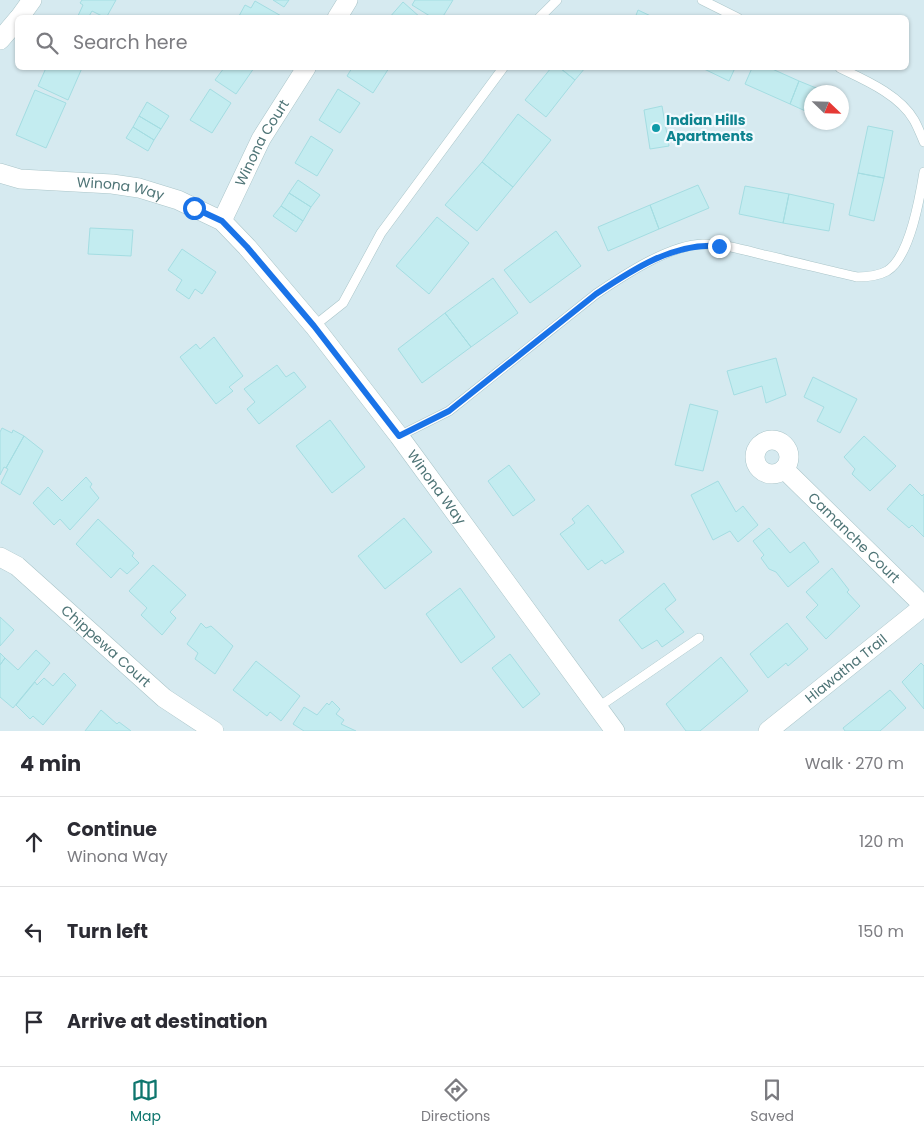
<!DOCTYPE html>
<html lang="en">
<head>
<meta charset="utf-8">
<style>
  :root { --surface:#fff; --page:#f7f7f7; --text:#2b2b33; --muted:#7c7c81; --line:#e1e1e2; --accent:#0f766e }
  body { margin:0; font-family:Poppins,sans-serif; background:var(--page); color:var(--text) }
  .compass { position:absolute; left:804px; top:85px; width:45px; height:45px; border-radius:50%; background:var(--surface); box-shadow:0 1px 4px #0004; rotate:113deg }
  .stop { position:absolute; width:15px; height:15px; margin:-11px; border:4px solid #1a73e8; border-radius:50%; background:#fff }
  .stop.end { background:#1a73e8; border-color:#fff; box-shadow:0 1px 5px #0008 }
  .list { margin:0; padding:0; list-style:none }
  h2 { display:flex; justify-content:space-between; align-items:center; height:65px; margin:0; padding:0 20px; font-size:21px }
  h2 small { font-size:16px; font-weight:400; color:var(--muted) }
  .list li { display:grid; grid-template-columns:32px 1fr auto; gap:15px; align-items:center; box-sizing:border-box; height:90px; padding:0 20px; border-top:1px solid var(--line) }
  .list b { display:block; font-size:19px; white-space:nowrap }
  .list p { margin:0; font-size:16px; white-space:nowrap; color:var(--muted) }
  .list em { font-size:16px; font-style:normal; color:var(--muted) }
  .icon { flex:none; width:28px; height:28px; fill:none; stroke:currentColor; stroke-width:2; stroke-linecap:round; stroke-linejoin:round }
  .map { position:relative; flex:none; width:924px; height:731px; overflow:hidden }
  .search { position:absolute; background:var(--surface); box-shadow:0 1px 4px #0004; left:15px; right:15px; top:15px; height:55px; display:flex; align-items:center; gap:12px; box-sizing:border-box; padding:0 18px; border-radius:8px; color:var(--muted); font-size:19px }
  .sheet { height:335px; background:var(--surface) }
  nav { display:flex; justify-content:space-around; align-items:center; box-sizing:border-box; height:70px; border-top:1px solid var(--line); background:var(--surface); font-size:14px; color:var(--muted) }
  nav a { display:grid; justify-items:center; gap:2px }
  nav .on { color:var(--accent) }
  .map>svg:first-child { display:block }
  .residential { fill:#d6eaf0; fill-rule:evenodd }
  .building { fill:#c3ecf0; stroke:#a4dde2 }
  .lines { fill:none; stroke-linecap:round; stroke-linejoin:round }
  .lane-casing { stroke:#aac5c9; stroke-width:10 }
  .street-casing { stroke:#aac5c9; stroke-width:20 }
  .lane { stroke:#fff; stroke-width:9 }
  .street { stroke:#fff; stroke-width:19 }
  .route { stroke:#1a73e8; stroke-width:6 }
  .culture-dot { fill:#0f9aa8; stroke:#f1fafe; stroke-width:2 }
  .labels { text-anchor:middle; stroke-width:4.5; stroke-linejoin:round; paint-order:stroke }
  .culture-label { font-size:14px; font-weight:bold; fill:#0d838f; stroke:#f1fafe; text-anchor:start }
  .street-label { font-size:14px; fill:#4e7476; stroke:#f1fafe }
</style>
</head>
<body>
<div class="map">
<svg width="924" height="731" viewBox="0 0 924 731">
  <rect width="100%" height="100%" fill="#eaf7fc"/>
  <path class="residential" d="M0 0H924V731H0ZM18 18H906V68H18ZM812 92H842V122H812Z"/>
  <path class="building" d="M82 0H116L106 18 92 11 88 18H77L83 5 80 3Z
    M273 0H289L284 7Z
    M415 0H453L442 18H433L412 5Z
    M255 1 283 17 239 16 245 5 251 8Z
    M403 2 421 18H389Z
    M638 10 655 18H635Z
    M46 68H82L68 100 38 86Z
    M224 68H254L236 94 215 80Z
    M352 68H389L373 93 347 76Z
    M551 68H560L575 80 546 117 525 100Z
    M560 68H585L575 80Z
    M702 68H735L729 81Z
    M752 68H770L799 81 790 104 745 84Z
    M799 81 826 92H812V114L790 104Z
    M210 89 231 103 212 133 190 120Z
    M338 89 360 103 340 133 319 120Z
    M35 90 66 103 46 148 16 135Z
    M842 99 847 102 842 116Z
    M147 102 169 116 161 129 139 116Z
    M662 106 669 146 650 149 644 110Z
    M518 114 551 140 513 187 482 162Z
    M139 116 161 129 154 140 133 127Z
    M868 126 893 131 884 178 858 173Z
    M133 127 154 140 148 151 126 138Z
    M311 136 333 150 317 176 295 163Z
    M482 162 513 187 477 231 445 205Z
    M858 173 884 178 874 221 849 215Z
    M298 180 320 195 311 207 289 193Z
    M698 185 709 208 659 229 650 205Z
    M745 186 789 194 783 223 739 214Z
    M289 193 311 207 303 221 281 206Z
    M789 194 834 204 829 231 783 223Z
    M650 205 659 229 608 251 598 227Z
    M281 206 303 221 296 232 273 216Z
    M437 217 469 243 429 294 396 266Z
    M90 228 133 230 131 256 88 254Z
    M556 231 581 266 530 303 504 270Z
    M182 249 216 272 202 294 195 289 189 299 176 290 182 280 168 270Z
    M493 278 518 313 471 347 445 313Z
    M445 313 471 347 422 383 398 349Z
    M214 337 243 376 229 387 233 391 216 404 180 357 196 344 200 349Z
    M776 358 786 395 766 403 762 386 734 395 727 371Z
    M277 365 286 377 294 372 306 387 259 424 247 409 255 402 244 389Z
    M813 377 857 399 840 433 817 421 824 407 804 397Z
    M690 404 718 411 703 471 675 465Z
    M330 420 365 467 332 493 296 446Z
    M2 428 12 433 13 430 24 436 6 468 4 467 0 475V432Z
    M24 436 43 451 20 495 1 483 8 469 6 468Z
    M864 436 896 466 870 491 852 474 855 469 844 457Z
    M509 465 535 500 513 516 488 481Z
    M86 477 92 484 90 487 99 498 70 530 60 519 54 525 33 503 48 487 62 501Z
    M718 481 736 512 743 506 758 525 738 542 730 531 713 540 691 495Z
    M910 484 922 496 924 494V537L912 525 909 528 887 509Z
    M588 505 624 552 605 564 602 560 588 570 560 534 575 523 572 519Z
    M404 518 432 552 385 589 358 556Z
    M98 519 134 553 132 556 139 563 127 574 120 568 111 578 76 544Z
    M769 528 790 553 804 542 819 562 788 587 776 572 769 569 761 558 764 555 753 541Z
    M153 565 186 595 170 612 176 618 162 635 141 615 147 608 129 591Z
    M832 568 849 590 847 592 860 606 826 639 806 617 818 605 806 592Z
    M664 583 676 600 665 609 684 632 662 647 657 640 642 649 619 620Z
    M460 588 495 637 461 663 426 614Z
    M0 617 14 630 0 646Z
    M201 623 206 628 211 626 233 646 215 674 195 659 198 653 187 644Z
    M787 623 808 649 788 666 786 663 768 678 750 654Z
    M36 650 50 663 13 708 0 697V665L5 658 18 670Z
    M0 653 5 658 0 665Z
    M510 654 540 694 523 708 492 668Z
    M721 657 748 691 700 731H686L666 704Z
    M256 661 300 696 281 721 270 712 267 716 233 690Z
    M921 663 924 666V709L902 682Z
    M64 673 76 685 43 725 33 716 30 719 16 705 35 682 37 685 44 678 53 686Z
    M890 690 906 708 880 731H845L843 728Z
    M332 701 340 709 336 714 344 720 341 724 356 731H304L293 724 304 707 317 715 327 703 329 705Z
    M101 710 117 724 119 722 131 731H85Z"/>
  <g class="lines">
    <g class="lane-casing">
      <path id="lane" d="M702 0 738 18
        M539 18 557 0
        M840 68C865 80 900 95 914 120 918 127 921 135 924 142
        M314 326 343 303 381 233 503 68
        M399 436 449 411 596 294C624 275 669 245 703 244 724 244 744 250 764 255 795 262 826 270 857 277 867 277 878 276 887 271 910 257 920 197 924 172
        M597 708 699 638"/>
    </g>
    <g class="street-casing">
      <g id="street">
        <path d="M19 18 32 0"/>
        <path d="M337 18 348 0"/>
        <path d="M0 40 18 19"/>
        <path id="s1" d="M0 173 20 179 112 184 139 188 178 200 222 221 247 247 314 326 399 436 615 731"/>
        <path id="s2" d="M222 221 261 139 306 68"/>
        <circle cx="772" cy="457" r="17"/>
        <path id="s3" d="M784 469 924 606"/>
        <path id="s4" d="M0 557 17 566 164 698 214 731"/>
        <path id="s5" d="M768 731 924 606"/>
      </g>
    </g>
    <use href="#lane" class="lane"/>
    <use href="#street" class="street"/>
  </g>
  <g class="lines">
    <path class="route" d="M194 208 222 221 247 247 314 326 399 436 449 411 596 294C632 270 674 242 719 246"/>
  </g>
  <circle class="culture-dot" cx="656" cy="128" r="5"/>
  <g class="labels">
    <g class="culture-label">
      <text x="666" y="125">Indian Hills<tspan x="666" dy="16">Apartments</tspan></text>
    </g>
    <g class="street-label">
      <text dy="5" stroke="none"><textPath href="#s2" startOffset="88">Winona Court</textPath></text>
      <text dy="5" stroke="none"><textPath href="#s1" startOffset="122">Winona Way</textPath></text>
      <text dy="5" stroke="none"><textPath href="#s1" startOffset="572">Winona Way</textPath></text>
      <text dy="5" stroke="none"><textPath href="#s3" startOffset="98">Camanche Court</textPath></text>
      <text dy="5" stroke="none"><textPath href="#s4" startOffset="139">Chippewa Court</textPath></text>
      <text dy="5" stroke="none"><textPath href="#s5" startOffset="100">Hiawatha Trail</textPath></text>
    </g>
  </g>
</svg>
<svg class="compass" viewBox="-18 -18 36 36"><path d="M0-13l5 13h-10z" fill="#e53935"/><path d="M0 13l5-13h-10z" fill="#7c7c81"/></svg>
<div class="stop" style="left:194px;top:208px"></div>
<div class="stop end" style="left:719px;top:246px"></div>
<div class="search"><svg class="icon" aria-label="search" viewBox="0 0 24 24"><circle cx="10" cy="10" r="6"/><path d="M15 15l6 6"/></svg>Search here</div>
</div>
<section class="sheet">
<h2>4 min<small>Walk · 270 m</small></h2>
<ul class="list">
<li><svg class="icon" aria-label="ahead" viewBox="0 0 24 24"><path d="M12 20V5M6 11l6-6 6 6"/></svg><div><b>Continue</b><p>Winona Way</p></div><em>120 m</em></li>
<li><svg class="icon" aria-label="left" viewBox="0 0 24 24"><path d="M17 20v-9H6M10 6l-5 5 5 5"/></svg><div><b>Turn left</b></div><em>150 m</em></li>
<li><svg class="icon" aria-label="arrive" viewBox="0 0 24 24"><path d="M6 21V4h12l-3 4 3 4H6"/></svg><div><b>Arrive at destination</b></div></li>
</ul>
</section>
<nav>
<a class="on"><svg class="icon" aria-label="map" viewBox="0 0 24 24"><path d="M3 6l6-2 6 2 6-2v14l-6 2-6-2-6 2zM9 4v14M15 6v14"/></svg>Map</a>
<a><svg class="icon" aria-label="directions" viewBox="0 0 24 24"><path d="M12 3l9 9-9 9-9-9zM9 14v-3h6M13 9l2 2-2 2"/></svg>Directions</a>
<a><svg class="icon" aria-label="saved" viewBox="0 0 24 24"><path d="M7 4h10v16l-5-4-5 4z"/></svg>Saved</a>
</nav>
</body>
</html>
